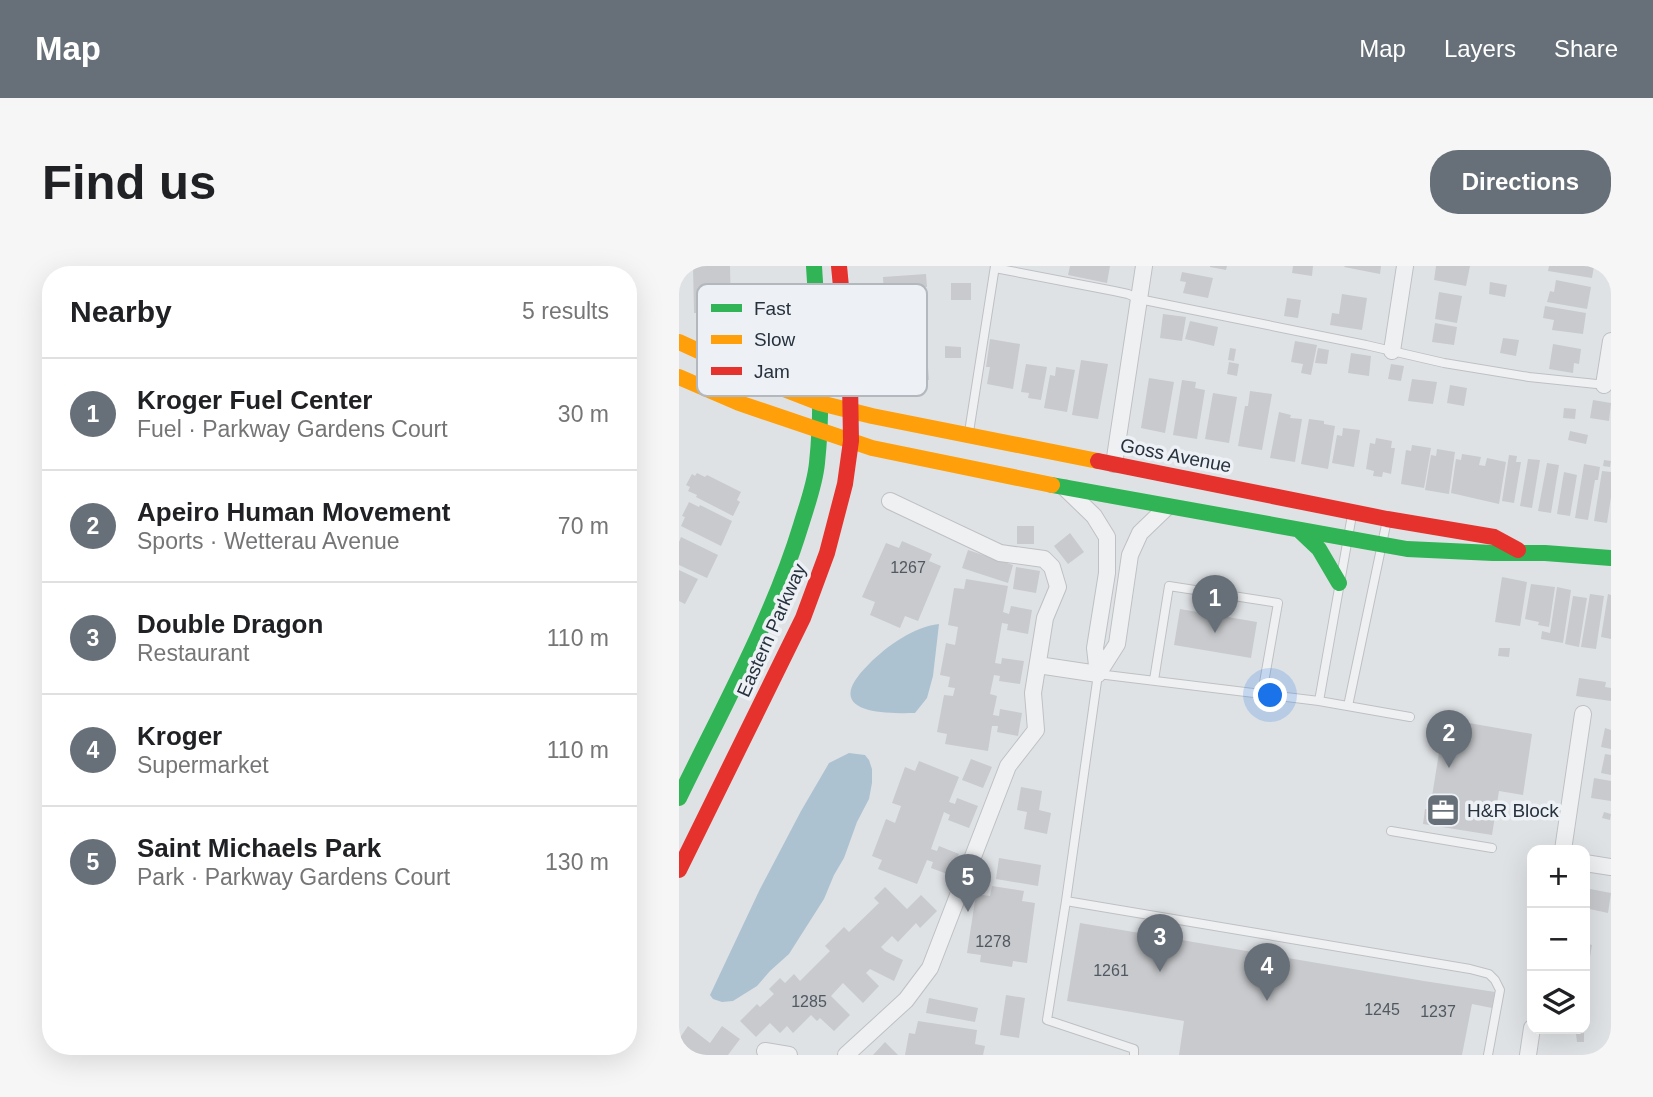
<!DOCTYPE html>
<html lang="en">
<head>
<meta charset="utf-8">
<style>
  :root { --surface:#fff; --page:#f6f6f6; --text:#202124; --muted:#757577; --line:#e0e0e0; --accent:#677078 }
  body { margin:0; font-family:Helvetica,sans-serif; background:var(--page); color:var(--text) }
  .controls { position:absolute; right:21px; bottom:21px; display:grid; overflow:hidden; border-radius:14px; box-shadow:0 7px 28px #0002 }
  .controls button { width:63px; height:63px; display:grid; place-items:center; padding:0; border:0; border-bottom:2px solid var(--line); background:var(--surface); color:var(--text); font:35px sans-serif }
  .you { position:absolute; left:592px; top:430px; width:24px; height:24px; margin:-18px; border:5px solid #fff; border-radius:50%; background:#1a73e8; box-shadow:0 0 0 10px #1a73e833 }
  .badge { display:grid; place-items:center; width:46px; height:46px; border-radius:50%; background:var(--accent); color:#fff; font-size:23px; font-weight:700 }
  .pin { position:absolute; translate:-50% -58px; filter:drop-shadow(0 2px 4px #0008) }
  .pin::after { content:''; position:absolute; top:37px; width:24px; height:21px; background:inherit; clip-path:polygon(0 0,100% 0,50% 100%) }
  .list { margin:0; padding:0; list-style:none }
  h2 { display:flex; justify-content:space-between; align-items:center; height:91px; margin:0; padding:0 28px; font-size:30px }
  h2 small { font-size:23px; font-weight:400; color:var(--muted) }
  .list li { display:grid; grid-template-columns:46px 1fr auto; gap:21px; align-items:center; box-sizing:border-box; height:112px; padding:0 28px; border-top:2px solid var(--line) }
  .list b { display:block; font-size:26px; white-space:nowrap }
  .list p { margin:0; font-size:23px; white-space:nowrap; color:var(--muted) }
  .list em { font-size:23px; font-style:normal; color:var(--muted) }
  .icon { flex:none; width:38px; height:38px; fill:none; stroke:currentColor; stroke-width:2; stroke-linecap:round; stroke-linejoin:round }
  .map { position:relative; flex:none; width:932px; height:789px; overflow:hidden; border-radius:28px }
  header { display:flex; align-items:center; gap:42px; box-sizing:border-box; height:98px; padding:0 35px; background:var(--accent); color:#fff }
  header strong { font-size:33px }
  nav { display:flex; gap:38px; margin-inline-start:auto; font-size:24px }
  .intro { display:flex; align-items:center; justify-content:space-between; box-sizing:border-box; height:168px; padding:0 42px }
  h1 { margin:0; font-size:49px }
  .button { padding:18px 32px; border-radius:28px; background:var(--accent); color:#fff; font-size:24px; font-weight:700 }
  main { display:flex; gap:42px; padding:0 42px }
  aside { flex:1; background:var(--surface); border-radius:28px; box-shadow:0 7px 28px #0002 }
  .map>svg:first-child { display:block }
  .water { fill:#adc2d1 }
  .building { fill:#c8cacd }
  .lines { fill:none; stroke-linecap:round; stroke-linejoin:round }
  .lane-casing { stroke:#bec0c3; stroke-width:10 }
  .street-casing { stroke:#bec0c3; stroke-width:18 }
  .lane { stroke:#eff0f2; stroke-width:8 }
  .street { stroke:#eff0f2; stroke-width:16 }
  .fast { stroke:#30b455; stroke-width:16 }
  .slow { stroke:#ff9f0a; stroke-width:16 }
  .jam { stroke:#e5322d; stroke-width:16 }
  .labels { text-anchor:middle; stroke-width:7; stroke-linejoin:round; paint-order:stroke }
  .number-label { font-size:16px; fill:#505962 }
  .street-label { font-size:19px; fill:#27323e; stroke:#edf1f5 }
  .poi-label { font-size:19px; fill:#27323e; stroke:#edf1f5; text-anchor:start }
  .key { fill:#edf1f5; stroke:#b2b8be; stroke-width:2 }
  .key-label { font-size:19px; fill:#27323e }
</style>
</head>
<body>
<header>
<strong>Map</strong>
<nav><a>Map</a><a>Layers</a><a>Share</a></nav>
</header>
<div class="intro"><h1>Find us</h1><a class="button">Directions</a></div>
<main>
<aside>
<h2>Nearby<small>5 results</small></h2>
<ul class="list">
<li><span class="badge">1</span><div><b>Kroger Fuel Center</b><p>Fuel · Parkway Gardens Court</p></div><em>30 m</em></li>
<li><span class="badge">2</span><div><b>Apeiro Human Movement</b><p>Sports · Wetterau Avenue</p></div><em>70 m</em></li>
<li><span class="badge">3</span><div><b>Double Dragon</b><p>Restaurant</p></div><em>110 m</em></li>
<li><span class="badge">4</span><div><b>Kroger</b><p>Supermarket</p></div><em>110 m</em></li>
<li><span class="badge">5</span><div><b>Saint Michaels Park</b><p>Park · Parkway Gardens Court</p></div><em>130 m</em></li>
</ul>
</aside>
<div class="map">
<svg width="932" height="789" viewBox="0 0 932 789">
  <rect width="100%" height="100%" fill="#dfe2e5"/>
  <path class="water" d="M260 358 254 410 248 432 236 447C198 448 142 445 190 398 208 380 234 361 260 358Z
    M170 487 186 489 190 494 193 503V517L190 533 178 556 165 592 155 609 145 633 110 688 91 705 78 720 54 735 43 736 34 733 31 729 81 623 122 545 150 497Z"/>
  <path class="building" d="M14 0H51L52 47H15Z
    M391 0H431L428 17 389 9Z
    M531 0H548L547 4 531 1Z
    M614 0H634L633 10 613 7Z
    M666 0H702L701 8 665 1Z
    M757 0H791L787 20 755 14Z
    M870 0H915L913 12 869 5Z
    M503 6 534 12 529 32 504 27 507 16 501 15Z
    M247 8 248 21H242L243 33 212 35V33H205L204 11Z
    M877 14 912 21 908 43 868 36 871 25 875 26Z
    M811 16 828 19 826 31 810 28Z
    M272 17H292V34H272Z
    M760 26 783 30 778 57 756 53Z
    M663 28 688 32 683 64 651 59 653 47 660 48Z
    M608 32 622 34 619 52 605 50Z
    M866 40 907 47 904 68 873 64 875 54 864 52Z
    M484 48 507 51 503 75 481 72Z
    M247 50 249 77 208 79 206 52Z
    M511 55 539 61 535 80 506 73Z
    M756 57 778 61 775 79 753 76Z
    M824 72 840 74 837 90 821 87Z
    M311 73 341 78 334 123 308 118 311 101H307Z
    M616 75 638 79 632 109 622 107 624 98 612 96Z
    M874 78 902 83 900 98 895 97 894 107 870 103Z
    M266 80 282 81V92H266Z
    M551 82 557 83 555 95 549 94Z
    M639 82 650 84 648 98 636 97Z
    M243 85 244 101H249L250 114 218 116 216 86Z
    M672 87 692 90 690 110 669 107Z
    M402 94 429 98 419 153 393 149Z
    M550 96 560 98 558 110 548 108Z
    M347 98 368 101 362 134 349 132 350 127 342 126Z
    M712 98 725 100 722 115 709 113Z
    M377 101 396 104 388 146 365 142 371 109 376 110Z
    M470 112 495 116 486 167 462 162Z
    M733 113 758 116 754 138 729 135Z
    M503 114 517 116 516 122 526 124 518 173 494 169Z
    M771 119 788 122 785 140 768 137Z
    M571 125 593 128 583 184 559 180 566 140H569Z
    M534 127 558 131 550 177 526 173Z
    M914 134 932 137 930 155 911 152Z
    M885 142 897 143 896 153 884 152Z
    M600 146 612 149 611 152 623 153 616 196 591 192Z
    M630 153 645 155V158L656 160 649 203 622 198Z
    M664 162 681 164 675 201 653 197 658 169 663 170Z
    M891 165 909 169 907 178 889 174Z
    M697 172 713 175 712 182H716L712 208 704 206 703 211 694 210 695 205 687 203 691 177 696 178Z
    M733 179 752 182 745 222 722 218 727 184 732 185Z
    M758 183 776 186 770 228 746 224 752 189 757 190Z
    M783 188 802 191 800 199 806 200 808 192 827 196 820 238 772 227 777 193 782 194Z
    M830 189 838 190 837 196H842L835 237 823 235Z
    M849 193 861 194 853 242 841 240Z
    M925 194 932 195 931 201 924 200Z
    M868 197 880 199 872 247 859 245Z
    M905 198 921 201 919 214H916L909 254 896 252Z
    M923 205 932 206V231L928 257 915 255Z
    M885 206 898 209 891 250 878 248Z
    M18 207 26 211 28 209 62 226 58 234 61 236 54 250 17 231 18 229 9 225 11 221 7 219 13 208 16 210Z
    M10 236 20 241 21 239 53 255 42 280 2 260 6 251 3 250Z
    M338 260H355V278H338Z
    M391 267 405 286 389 298 375 280Z
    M2 271 39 289 28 312 0 299V276Z
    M223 275 253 288 250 295 262 300 239 355 226 350 221 362 191 349 196 336 183 331 207 277 220 282Z
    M289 284 334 299 329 317 283 302Z
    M337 301 361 305 357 327 334 323Z
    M0 304 19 313 6 338 0 335Z
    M823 311 848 316 841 360 816 356Z
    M287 313 329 320 324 346 330 348 332 340 353 344 349 368 328 364 329 358 323 357 316 397 322 398 323 392 345 395 341 418 320 415 321 410 315 409 311 428 318 430 314 449 320 450 321 443 343 447 339 470 318 466 319 460H313L309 485 266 478 268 468 258 466 265 429 274 430 276 422 269 421 271 411 261 409 267 377 276 379 279 361 269 359 275 322 285 323Z
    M852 318 876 321 870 361 859 359 860 356 846 353Z
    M878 321 892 324 884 377 862 373 863 365 871 367Z
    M911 328 925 330 917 383 902 381Z
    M929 328 932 329V373L922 371Z
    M894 330 908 332 900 381 886 378Z
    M538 336 545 337 543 350 578 356 572 392 495 379 501 343 536 349Z
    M820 382H831L830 391 819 390Z
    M900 412 927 416 926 421 932 422V435L897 430Z
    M761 452 853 468 844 529 820 525 813 569 744 558 746 543H751L763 468 759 467Z
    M926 462 932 464V483L922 481Z
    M926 488 932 489V509L922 507Z
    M292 493 313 501 304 522 283 514Z
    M240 495 280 511 270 536 276 538 278 532 299 540 290 562 269 554 271 549 265 546 252 583 258 585 260 580 280 588 271 609 252 602 254 596 248 594 238 618 199 603 203 594 193 590 207 553 216 557 222 540 213 537 226 501 236 505Z
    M915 512 932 515V535L912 532Z
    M342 521 363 525 360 544 372 547 368 568 345 563 348 546 338 544Z
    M925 546 932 548 931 554 923 552Z
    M320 592 362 599 359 620 317 613Z
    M313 620 345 625 343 635 356 637 348 697 334 695 333 701 301 696 302 689 288 687 297 628 311 630Z
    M206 621 228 643 242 629 258 645 241 662 237 657 219 676 213 670 202 681 206 685 224 694 215 715 191 703 187 707 200 720 184 737 164 717 152 730 171 749 155 765 141 752 138 755 132 749 114 767 108 760 101 767 91 757 77 771 61 755 78 738 81 741 95 728 90 723 101 712 106 717 115 708 121 715 151 685 146 680 165 661 170 666 200 637 195 632Z
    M906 622 932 627 929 647 906 642Z
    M401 657 745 715 816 726 813 742 793 738 783 789H500L505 755 388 735Z
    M906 677 913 679 909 703 906 702Z
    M327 729 346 732 340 772 321 769Z
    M250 732 299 742 296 756 247 747Z
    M239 755 298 764 296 778 306 780 304 789H226L230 767 236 768Z
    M9 760 31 777 43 760 61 773 49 789H0V773Z
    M905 767V776H898L897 768Z
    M206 776 219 789H194Z"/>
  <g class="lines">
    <g class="lane-casing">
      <path id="lane" d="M316 2 435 25 449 28 460 33 687 79 765 97 850 111 927 119
        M290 166 316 0
        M475 414 490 320 599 337 583 428
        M640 435 673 249
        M669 440 708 254
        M712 565 813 582
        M387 635 791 703 810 708 816 714 821 724 809 789
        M455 789V783L368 754 387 635 419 408 640 435 731 451"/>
    </g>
    <g class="street-casing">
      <path id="street" d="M713 85 726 0
        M925 119 932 75
        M435 198 465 0
        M386 222 415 250 428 271V307L416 382 419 408
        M359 399 419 408
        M419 408 438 378 451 289 461 267 488 241
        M884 584 904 448
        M906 597 932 601
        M86 785 110 789
        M167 789 227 734 251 702 329 500 357 464 354 427 366 352 379 321 373 301 365 293 321 287 211 235
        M849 789 853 762"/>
    </g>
    <use href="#lane" class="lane"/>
    <use href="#street" class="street"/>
    <path class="fast" d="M373 219 728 283 814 287H866L932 292
      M621 265 640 283 660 317
      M0 532C43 443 93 354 122 259 128 239 136 218 138 197 145 132 139 65 135 0"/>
    <path class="slow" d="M0 76 87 116 141 137 193 150 419 195
      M48 98C104 85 109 76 137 28
      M0 111 60 137 193 182 373 219"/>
    <path class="jam" d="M419 195 708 253 815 271 839 284
      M0 604 124 352 148 287 166 218 172 175 171 115 160 0"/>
  </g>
  <defs>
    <g id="office-square" transform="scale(1.75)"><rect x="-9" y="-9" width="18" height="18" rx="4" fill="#677078" stroke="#edf1f5"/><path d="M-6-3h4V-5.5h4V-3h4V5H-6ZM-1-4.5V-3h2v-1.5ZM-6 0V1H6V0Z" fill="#fff"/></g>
  </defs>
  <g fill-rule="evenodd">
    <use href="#office-square" x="764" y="544"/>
  </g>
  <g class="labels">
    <g class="number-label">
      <text x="229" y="307">1267</text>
      <text x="314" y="681">1278</text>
      <text x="432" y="710">1261</text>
      <text x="130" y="741">1285</text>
      <text x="703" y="749">1245</text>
      <text x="759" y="751">1237</text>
    </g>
    <g class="street-label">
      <text transform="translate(497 189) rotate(11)" y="7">Goss Avenue</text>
      <text transform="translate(92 364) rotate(-66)" y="7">Eastern Parkway</text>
    </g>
    <g class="poi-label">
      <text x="788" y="551">H&amp;R Block</text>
    </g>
  </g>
  <rect x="18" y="18" width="230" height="112" rx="10" class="key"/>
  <rect x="32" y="38" width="31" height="8" fill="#30b455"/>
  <rect x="32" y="69" width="31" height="9" fill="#ff9f0a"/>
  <rect x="32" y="101" width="31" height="8" fill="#e5322d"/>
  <g class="key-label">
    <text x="75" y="49">Fast</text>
    <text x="75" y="80">Slow</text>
    <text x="75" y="112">Jam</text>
  </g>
</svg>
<div class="controls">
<button>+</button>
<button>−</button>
<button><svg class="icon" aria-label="layers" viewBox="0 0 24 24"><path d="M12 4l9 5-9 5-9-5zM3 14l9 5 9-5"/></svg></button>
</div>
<div class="you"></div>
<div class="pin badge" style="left:536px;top:367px">1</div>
<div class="pin badge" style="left:770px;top:502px">2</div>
<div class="pin badge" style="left:481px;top:706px">3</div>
<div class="pin badge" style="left:588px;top:735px">4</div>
<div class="pin badge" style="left:289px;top:646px">5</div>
</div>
</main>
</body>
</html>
